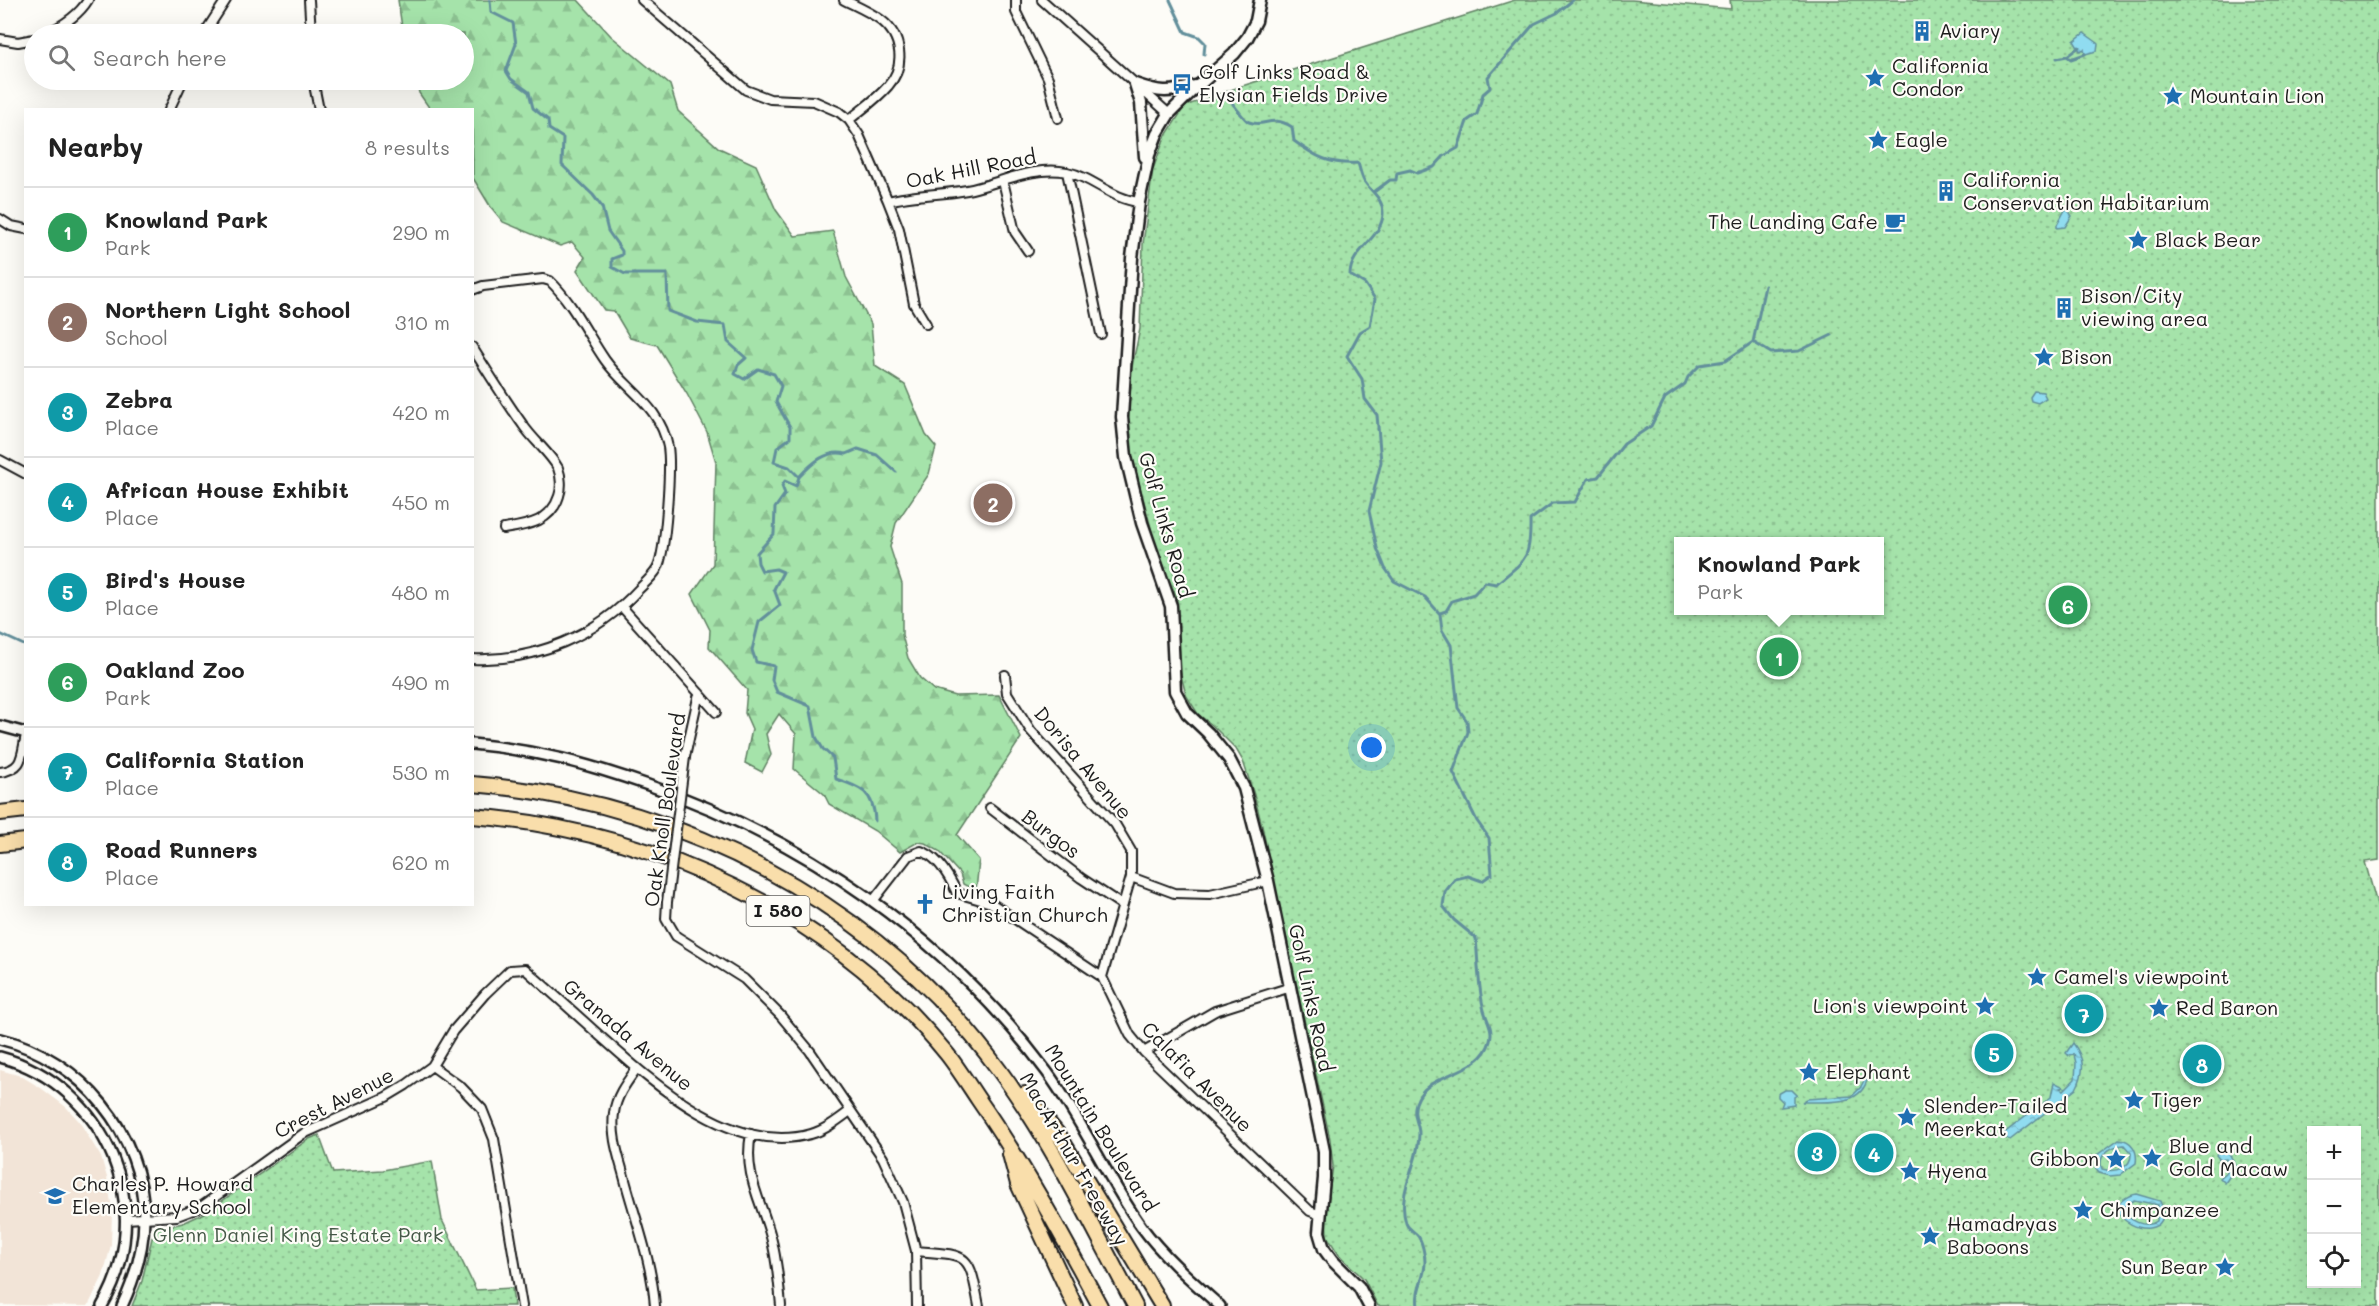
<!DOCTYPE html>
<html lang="en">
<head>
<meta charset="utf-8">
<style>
  :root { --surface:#fff; --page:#f2f2f2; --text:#222; --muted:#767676; --line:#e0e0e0; --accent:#1a73e8 }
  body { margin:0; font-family:Mali,sans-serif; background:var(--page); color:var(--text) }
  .controls { position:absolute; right:18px; bottom:18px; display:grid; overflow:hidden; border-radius:0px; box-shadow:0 6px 24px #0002 }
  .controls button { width:54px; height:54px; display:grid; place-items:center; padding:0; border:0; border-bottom:2px solid var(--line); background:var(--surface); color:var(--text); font:30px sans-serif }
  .you { position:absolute; left:1372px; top:748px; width:21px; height:21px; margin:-15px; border:4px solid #fff; border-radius:50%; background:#1a73e8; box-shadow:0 0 0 9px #1a73e833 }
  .badge { display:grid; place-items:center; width:39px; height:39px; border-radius:50%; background:var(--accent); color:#fff; font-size:20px; font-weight:700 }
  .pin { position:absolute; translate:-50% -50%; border:3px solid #fff; box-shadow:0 2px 6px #0006 }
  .popup { position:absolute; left:1674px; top:537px; width:210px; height:78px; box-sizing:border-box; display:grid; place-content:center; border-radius:0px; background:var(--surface); filter:drop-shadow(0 2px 4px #0005); font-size:20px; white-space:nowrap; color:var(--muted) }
  .popup b { font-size:22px; color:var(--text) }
  .popup::after { content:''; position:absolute; left:50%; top:100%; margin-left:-12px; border:12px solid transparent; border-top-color:var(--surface) }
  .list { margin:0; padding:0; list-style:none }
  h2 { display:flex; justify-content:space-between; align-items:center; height:78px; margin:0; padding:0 24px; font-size:26px }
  h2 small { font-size:20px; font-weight:400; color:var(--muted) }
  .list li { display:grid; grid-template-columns:39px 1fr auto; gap:18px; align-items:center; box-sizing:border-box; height:90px; padding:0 24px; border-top:2px solid var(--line) }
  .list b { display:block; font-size:22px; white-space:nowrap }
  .list p { margin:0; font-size:20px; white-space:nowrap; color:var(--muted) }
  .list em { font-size:20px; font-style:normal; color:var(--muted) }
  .icon { flex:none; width:33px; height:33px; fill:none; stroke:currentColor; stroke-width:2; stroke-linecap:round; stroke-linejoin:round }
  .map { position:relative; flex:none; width:2379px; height:1306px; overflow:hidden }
  .search { position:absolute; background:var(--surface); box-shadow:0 6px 24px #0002; left:24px; top:24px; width:450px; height:66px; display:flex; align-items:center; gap:15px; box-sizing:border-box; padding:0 21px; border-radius:33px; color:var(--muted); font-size:22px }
  .panel { position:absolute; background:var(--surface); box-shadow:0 6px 24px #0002; left:24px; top:108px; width:450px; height:798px; border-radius:0px }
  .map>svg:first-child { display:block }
  .built { fill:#f2e4d7 }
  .forest { fill:url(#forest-firs); stroke:#608063; stroke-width:1.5 }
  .park { fill:url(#park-dots); stroke:#608063; stroke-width:1.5; fill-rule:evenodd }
  .water { fill:url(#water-ripples); stroke:#628f9b; stroke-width:1.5; fill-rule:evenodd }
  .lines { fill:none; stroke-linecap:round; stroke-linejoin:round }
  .stream { stroke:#628f9b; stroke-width:3 }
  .minor-casing { stroke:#1c1c1c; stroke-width:12 }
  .tertiary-casing { stroke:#1c1c1c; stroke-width:14 }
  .secondary-casing { stroke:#1c1c1c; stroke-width:15 }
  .motorway-casing { stroke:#1c1c1c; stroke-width:18 }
  .minor { stroke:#fdfcf7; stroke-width:8 }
  .tertiary { stroke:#fdfcf7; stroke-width:9 }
  .secondary { stroke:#fdfcf7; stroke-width:10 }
  .motorway { stroke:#f9deab; stroke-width:14 }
  .minor-bridge-casing { stroke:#1c1c1c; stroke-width:12; stroke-linecap:butt }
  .minor-bridge { stroke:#fdfcf7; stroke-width:8 }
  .labels { text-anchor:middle; stroke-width:4.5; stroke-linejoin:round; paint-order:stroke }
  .shield { fill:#fdfcf7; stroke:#605f5e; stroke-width:1.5 }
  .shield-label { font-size:18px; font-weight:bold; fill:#1c1c1c }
  .poi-label { font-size:20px; fill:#1c1c1c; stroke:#fdfcf7; text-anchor:start }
  .street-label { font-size:20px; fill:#1c1c1c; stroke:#fdfcf7 }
  .park-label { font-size:20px; fill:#455847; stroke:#fdfcf7 }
</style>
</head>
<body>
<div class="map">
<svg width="2379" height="1306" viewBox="0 0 2379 1306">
  <defs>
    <pattern id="forest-firs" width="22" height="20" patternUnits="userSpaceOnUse" patternTransform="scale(1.5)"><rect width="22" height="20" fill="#a5e3aa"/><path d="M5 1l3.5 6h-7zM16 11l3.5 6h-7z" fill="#8dc292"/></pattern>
    <pattern id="park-dots" width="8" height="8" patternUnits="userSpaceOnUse" patternTransform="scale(1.5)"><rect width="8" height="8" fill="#a5e3aa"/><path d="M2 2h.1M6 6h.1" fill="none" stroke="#8dc292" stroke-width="1.8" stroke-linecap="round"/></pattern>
    <pattern id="water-ripples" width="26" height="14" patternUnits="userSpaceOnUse" patternTransform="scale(1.5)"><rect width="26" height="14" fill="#90dcf0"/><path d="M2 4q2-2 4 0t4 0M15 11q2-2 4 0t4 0" fill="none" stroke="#7cbccd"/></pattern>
  </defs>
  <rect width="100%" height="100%" fill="#fdfcf7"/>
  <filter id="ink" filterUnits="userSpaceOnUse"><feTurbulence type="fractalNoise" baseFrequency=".0167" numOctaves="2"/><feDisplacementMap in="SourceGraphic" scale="12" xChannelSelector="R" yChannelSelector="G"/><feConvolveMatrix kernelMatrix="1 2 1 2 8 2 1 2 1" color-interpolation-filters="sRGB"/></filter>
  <g filter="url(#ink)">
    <path class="built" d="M0 1070 21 1076 41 1088 66 1107 79 1121 101 1157 108 1181 112 1211 111 1245 103 1276 88 1306 0 1305Z"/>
    <path class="forest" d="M398 0H578L611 36 670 85 678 111 719 148 756 165 776 210 795 236 833 231 846 277 871 324 875 366 905 385 926 435 936 447 929 474 896 523 890 547 902 584V635L908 658 920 678 934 690 955 696 999 695 1021 738 957 835 979 860 976 891 963 884 960 874 939 851 925 843 918 842 900 852 875 831 829 804 824 794 794 769 796 734 779 714 766 734 771 755 762 772 745 763 752 729 745 713 747 690 709 647 710 630 692 594 713 564 716 462 707 432 687 394 657 345 630 338 614 311 604 310 577 270 585 257 572 242 560 246 503 222 490 206 473 178 472 110 430 109 419 93 416 80H464V34H403Z"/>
    <path class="park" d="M1515 0H1632L1731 9 1730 0H2379V860L2365 862 2379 911V1306H1378L1364 1279 1339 1255 1327 1236 1326 1213 1333 1166 1330 1139 1262 826 1254 795 1243 761 1236 749 1212 725 1198 714 1186 695 1179 667 1177 599 1155 543 1131 453 1128 416 1129 381 1140 329 1143 244 1153 169 1165 137 1185 106 1242 86ZM1678 542H1880V610H1678ZM2312 1130H2356V1284H2312Z
      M319 1135 333 1173 383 1170 432 1161 442 1220 476 1290 512 1288 514 1306H132L142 1281 152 1238 156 1229 183 1223 205 1213 309 1139Z"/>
    <path class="water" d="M2084 33 2098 43 2097 51 2085 54 2084 49 2080 51 2074 41Z
      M2065 210H2068L2072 216 2065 227 2057 228V225Z
      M2034 391 2043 392 2046 398 2038 403 2031 401 2030 397Z
      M2073 1043C2085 1059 2085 1072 2076 1089L2010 1140 2002 1137 2003 1134 2051 1097 2054 1082 2064 1087 2060 1088 2064 1090 2075 1079 2076 1063 2074 1055 2069 1056 2066 1053Z
      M1866 1077H1868C1861 1108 1827 1101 1802 1102L1807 1099 1852 1096 1860 1088Z
      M1785 1090H1792L1797 1095 1794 1097V1105L1781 1107 1783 1102 1778 1097V1094Z
      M2119 1139C2132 1140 2138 1151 2136 1163L2120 1175 2110 1176 2099 1173 2095 1168 2097 1155ZM2124 1145 2131 1153C2132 1168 2115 1173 2102 1169 2097 1155 2111 1146 2124 1145Z
      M2226 1147 2236 1167 2225 1183 2220 1178 2227 1172 2226 1159 2220 1160 2216 1155 2220 1148Z
      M2136 1194 2160 1201C2175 1235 2131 1236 2116 1210 2117 1202 2128 1195 2136 1194ZM2134 1200 2158 1205 2157 1221C2146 1229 2127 1221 2123 1208Z"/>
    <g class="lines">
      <path class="stream" d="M490 0 491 12 513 23 516 44 506 71 511 79 529 92 533 108 548 120 549 129 563 138 562 165 593 195 602 207 608 231 622 251V255L612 259V267L625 274H667L668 311 697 322 725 325 728 342 746 358 738 365 735 374 744 379 758 369 774 374 781 386 776 402 790 427V438L777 448 774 462 789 467 799 477 796 486 785 481 782 486 785 494 775 508 774 534 757 553 758 563 762 571 776 569 783 572 774 589 780 605 759 622 752 650 756 662 774 666 772 680 777 692 810 706 816 737 823 749 833 758 836 779C861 787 874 792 875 821
        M1170 0 1185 32 1199 37 1205 43 1204 54
        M2067 56 2071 59 2085 54
        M2057 58 2067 56 2079 47
        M1224 92C1229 98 1244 120 1249 122 1264 128 1271 114 1292 127L1294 141C1316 157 1330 165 1358 163 1360 169 1361 176 1364 181 1371 192 1383 198 1383 213 1383 238 1350 250 1350 275L1365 284 1375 299 1370 326 1360 332 1347 356 1362 379 1365 399 1377 415 1381 462 1369 511 1377 548 1385 568 1394 581 1425 597 1440 614 1442 630 1451 645 1458 708 1467 721 1468 732 1453 772 1477 821 1489 838 1492 874 1482 881 1468 876 1455 879 1445 892 1443 906 1454 920 1476 938C1478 960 1478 984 1483 1006 1485 1019 1494 1027 1490 1041 1480 1077 1427 1070 1416 1103 1412 1116 1419 1123 1419 1134 1419 1166 1396 1191 1406 1223 1408 1229 1414 1231 1418 1236 1422 1241 1425 1255 1425 1262 1425 1279 1415 1290 1418 1306
        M1374 192 1390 180H1396L1397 173 1410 170 1417 173 1434 167 1444 156 1458 148 1467 121 1477 114 1483 94 1490 88 1488 77 1534 24 1557 13 1573 0
        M1753 342 1765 286
        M799 477C812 463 827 449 846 454L858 449 877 455 896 472
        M1440 613 1446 611 1452 601 1474 594 1485 582 1496 584C1525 560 1531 560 1530 520L1553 503 1575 502 1588 479 1598 477 1624 444 1651 426 1665 398 1685 384 1688 377 1700 365 1725 361 1753 342 1771 353 1799 351 1832 335
        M0 634 26 646"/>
      <g class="minor-casing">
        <path id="minor" d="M309 0 311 34
          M642 0 746 90 770 99 814 101 839 112 849 120 859 135 888 201C914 194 941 195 967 190 998 184 1034 165 1067 172 1093 177 1111 199 1139 202
          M844 0C856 6 870 12 881 20 902 36 906 66 888 86 877 99 862 109 849 120
          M1016 0V12L1048 78 1058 118
          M1042 0 1169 114
          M45 34C60 27 79 15 88 0
          M204 34 226 0
          M0 39 18 42 34 39
          M313 80 319 110
          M169 110 183 80
          M1067 172 1101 334
          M1003 181 1015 232 1028 251
          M888 201 899 229 914 304 926 324
          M0 219 11 226 26 229
          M472 290 483 286 543 279 550 281C573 303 587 334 605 360 626 390 660 405 668 447 671 466 666 553 657 569 653 576 645 583 639 589 597 635 535 662 472 659
          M472 347C489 374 505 400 523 425 533 440 550 453 558 468 561 476 562 488 559 496 551 522 528 525 504 529
          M0 460 26 474
          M622 607 716 712
          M1005 675 1007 693 1031 731 1115 824 1131 851V877L1102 977
          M685 757 699 693
          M0 772C24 769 21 756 26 735
          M990 808 1081 878 1122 905
          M1131 877 1174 893 1210 894 1268 881
          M873 901 908 856 921 851C938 856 950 878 957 893L991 903 1102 977 1130 1035 1144 1052 1310 1211 1320 1215
          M667 902 666 919 676 936 744 979 780 1015 810 1051 883 1158 903 1202 916 1251 917 1306
          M1144 1052 1215 1011 1291 987
          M432 1066 461 1087 482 1109 494 1139 522 1306
          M637 1068C627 1082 616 1096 614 1113 611 1137 619 1157 625 1180 636 1221 652 1263 655 1306
          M751 1134C743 1174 761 1200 771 1237 777 1259 779 1283 781 1306
          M126 1219 177 1216 201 1207 303 1134 386 1097 406 1085 432 1066 453 1031 485 994 510 970 525 969C550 991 575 1013 600 1036 653 1083 732 1156 811 1134 825 1130 838 1120 850 1111
          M916 1251C970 1255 969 1253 979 1306"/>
      </g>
      <g class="tertiary-casing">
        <path id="tertiary" d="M0 726 26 733
          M472 744C537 750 588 764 648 785 807 840 946 937 1047 1072 1083 1121 1106 1177 1141 1226 1163 1256 1193 1282 1220 1306
          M0 1039C81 1058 144 1135 144 1218 144 1249 135 1278 122 1306
          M0 1057C107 1086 159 1210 102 1306"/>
      </g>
      <g class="secondary-casing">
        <path id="secondary" d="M1260 0 1256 21 1247 38 1234 54 1191 92 1169 114 1157 134 1149 155 1139 202 1132 258 1122 417 1126 457 1142 523 1171 606 1175 691 1187 713 1208 733 1229 759 1244 788 1268 881 1324 1151V1178L1319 1232 1324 1249 1332 1260 1359 1287 1369 1306
          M1135 84 1141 103 1145 157
          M1135 84C1160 93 1169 93 1195 86"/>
      </g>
      <g class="motorway-casing">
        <path id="motorway" d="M472 784C679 801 875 901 999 1070 1053 1143 1092 1226 1135 1306
          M0 813 26 810
          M472 816C653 830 831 912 947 1054 958 1068 968 1084 978 1099 1024 1165 1062 1235 1100 1306
          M0 844 26 841
          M1025 1094 1060 1137 1162 1306
          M1010 1154 1018 1184 1075 1306"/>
      </g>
      <use href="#minor" class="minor"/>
      <use href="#tertiary" class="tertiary"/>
      <use href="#secondary" class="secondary"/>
      <use href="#motorway" class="motorway"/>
      <g class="minor-bridge-casing">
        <path id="minor-bridge" d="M667 902 685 757"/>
      </g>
      <use href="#minor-bridge" class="minor-bridge"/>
    </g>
  </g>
  <defs>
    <g id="building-bare" transform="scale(1.62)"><path d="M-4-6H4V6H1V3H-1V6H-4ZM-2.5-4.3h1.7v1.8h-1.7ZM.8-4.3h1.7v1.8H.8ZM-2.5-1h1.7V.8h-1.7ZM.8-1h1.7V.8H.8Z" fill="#1f6fb2" stroke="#fdfcf7" stroke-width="2.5" paint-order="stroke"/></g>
    <g id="sight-bare" transform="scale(1.62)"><path d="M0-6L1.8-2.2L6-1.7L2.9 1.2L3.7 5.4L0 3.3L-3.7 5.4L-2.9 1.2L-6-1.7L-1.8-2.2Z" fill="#1f6fb2" stroke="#fdfcf7" stroke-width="2.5" paint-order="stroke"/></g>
    <g id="bus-bare" transform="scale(1.62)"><path d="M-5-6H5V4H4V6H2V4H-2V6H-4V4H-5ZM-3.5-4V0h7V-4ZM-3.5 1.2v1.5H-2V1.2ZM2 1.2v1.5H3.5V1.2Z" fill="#1f6fb2" stroke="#fdfcf7" stroke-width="2.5" paint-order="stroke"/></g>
    <g id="cafe-bare" transform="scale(1.62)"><path d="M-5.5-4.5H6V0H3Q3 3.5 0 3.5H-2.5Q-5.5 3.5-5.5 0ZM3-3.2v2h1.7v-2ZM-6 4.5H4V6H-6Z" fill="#1f6fb2" stroke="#fdfcf7" stroke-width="2.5" paint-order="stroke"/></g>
    <g id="church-bare" transform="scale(1.62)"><path d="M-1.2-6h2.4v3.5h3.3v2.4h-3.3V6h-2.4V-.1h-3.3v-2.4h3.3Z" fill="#1f6fb2" stroke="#fdfcf7" stroke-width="2.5" paint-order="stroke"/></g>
    <g id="school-bare" transform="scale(1.62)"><path d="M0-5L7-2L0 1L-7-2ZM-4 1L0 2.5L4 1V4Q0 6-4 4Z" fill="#1f6fb2" stroke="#fdfcf7" stroke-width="2.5" paint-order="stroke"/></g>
  </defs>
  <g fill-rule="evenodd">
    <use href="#building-bare" x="1922" y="31"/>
    <use href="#sight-bare" x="1875" y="78"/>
    <use href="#bus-bare" x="1182" y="84"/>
    <use href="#sight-bare" x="2173" y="96"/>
    <use href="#sight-bare" x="1878" y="140"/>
    <use href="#building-bare" x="1946" y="191"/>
    <use href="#cafe-bare" x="1895" y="222"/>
    <use href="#sight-bare" x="2138" y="240"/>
    <use href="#building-bare" x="2064" y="308"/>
    <use href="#sight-bare" x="2044" y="357"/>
    <use href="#church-bare" x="925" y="904"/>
    <use href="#sight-bare" x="2037" y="977"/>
    <use href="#sight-bare" x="1985" y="1006"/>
    <use href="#sight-bare" x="2159" y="1008"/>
    <use href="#sight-bare" x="1809" y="1072"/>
    <use href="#sight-bare" x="2134" y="1100"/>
    <use href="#sight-bare" x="1907" y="1117"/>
    <use href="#sight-bare" x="2152" y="1158"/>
    <use href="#sight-bare" x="2116" y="1159"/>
    <use href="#sight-bare" x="1910" y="1171"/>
    <use href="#school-bare" x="55" y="1196"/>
    <use href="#sight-bare" x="2083" y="1210"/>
    <use href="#sight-bare" x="1930" y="1236"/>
    <use href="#sight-bare" x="2225" y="1267"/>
  </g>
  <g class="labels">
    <rect class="shield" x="746.5" y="896" width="63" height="30" rx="4.5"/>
    <g class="shield-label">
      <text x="778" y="917">I 580</text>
    </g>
    <g class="poi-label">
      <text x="1939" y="38">Aviary</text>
      <text x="1892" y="73">California<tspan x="1892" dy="23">Condor</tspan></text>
      <text x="1199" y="79">Golf Links Road &amp;<tspan x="1199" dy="23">Elysian Fields Drive</tspan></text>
      <text x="2190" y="103">Mountain Lion</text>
      <text x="1895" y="147">Eagle</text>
      <text x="1963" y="187">California<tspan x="1963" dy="23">Conservation Habitarium</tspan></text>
      <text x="1878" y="229" text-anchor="end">The Landing Cafe</text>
      <text x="2155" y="247">Black Bear</text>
      <text x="2081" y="303">Bison/City<tspan x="2081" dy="23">viewing area</tspan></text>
      <text x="2061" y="364">Bison</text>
      <text x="942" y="899">Living Faith<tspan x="942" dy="23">Christian Church</tspan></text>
      <text x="2054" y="984">Camel's viewpoint</text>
      <text x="1968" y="1013" text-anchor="end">Lion's viewpoint</text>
      <text x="2176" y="1015">Red Baron</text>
      <text x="1826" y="1079">Elephant</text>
      <text x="2151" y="1107">Tiger</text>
      <text x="1924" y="1113">Slender-Tailed<tspan x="1924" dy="23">Meerkat</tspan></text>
      <text x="2169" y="1153">Blue and<tspan x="2169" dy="23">Gold Macaw</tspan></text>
      <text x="2099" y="1166" text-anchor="end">Gibbon</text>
      <text x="1927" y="1178">Hyena</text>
      <text x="72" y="1191">Charles P. Howard<tspan x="72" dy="23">Elementary School</tspan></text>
      <text x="2100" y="1217">Chimpanzee</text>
      <text x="1947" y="1231">Hamadryas<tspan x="1947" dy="23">Baboons</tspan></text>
      <text x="2208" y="1274" text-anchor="end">Sun Bear</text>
    </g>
    <g class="street-label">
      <text transform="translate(971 169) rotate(-11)" y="7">Oak Hill Road</text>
      <text transform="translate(1166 525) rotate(74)" y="7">Golf Links Road</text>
      <text transform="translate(1083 763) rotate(50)" y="7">Dorisa Avenue</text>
      <text transform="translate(665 810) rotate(-82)" y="7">Oak Knoll Boulevard</text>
      <text transform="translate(1051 834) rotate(37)" y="7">Burgos</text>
      <text transform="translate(1311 998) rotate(78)" y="7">Golf Links Road</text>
      <text transform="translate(628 1035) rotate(40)" y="7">Granada Avenue</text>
      <text transform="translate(1197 1077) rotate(45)" y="7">Calafia Avenue</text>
      <text transform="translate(334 1103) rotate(-27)" y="7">Crest Avenue</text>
      <text transform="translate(1101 1128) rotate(58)" y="7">Mountain Boulevard</text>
      <text transform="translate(1074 1159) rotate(60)" y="7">MacArthur Freeway</text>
    </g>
    <g class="park-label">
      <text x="298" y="1242">Glenn Daniel King Estate Park</text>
    </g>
  </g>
</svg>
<div class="controls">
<button>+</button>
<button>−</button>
<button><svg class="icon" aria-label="locate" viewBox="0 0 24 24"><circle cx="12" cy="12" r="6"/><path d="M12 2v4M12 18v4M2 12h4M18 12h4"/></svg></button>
</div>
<div class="you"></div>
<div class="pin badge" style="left:1779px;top:657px;background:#2e9e5b">1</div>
<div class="popup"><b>Knowland Park</b>Park</div>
<div class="pin badge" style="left:993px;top:503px;background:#8d6e63">2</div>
<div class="pin badge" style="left:1817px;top:1152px;background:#0f9aa8">3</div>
<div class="pin badge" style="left:1874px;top:1153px;background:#0f9aa8">4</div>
<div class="pin badge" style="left:1994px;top:1053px;background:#0f9aa8">5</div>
<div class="pin badge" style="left:2068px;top:605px;background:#2e9e5b">6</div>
<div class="pin badge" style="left:2084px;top:1014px;background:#0f9aa8">7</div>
<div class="pin badge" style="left:2202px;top:1064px;background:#0f9aa8">8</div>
<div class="search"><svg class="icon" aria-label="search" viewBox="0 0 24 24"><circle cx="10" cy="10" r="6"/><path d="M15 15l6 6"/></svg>Search here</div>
<section class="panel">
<h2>Nearby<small>8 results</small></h2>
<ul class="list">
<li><span class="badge" style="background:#2e9e5b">1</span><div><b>Knowland Park</b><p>Park</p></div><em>290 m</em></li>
<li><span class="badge" style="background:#8d6e63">2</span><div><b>Northern Light School</b><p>School</p></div><em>310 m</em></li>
<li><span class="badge" style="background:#0f9aa8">3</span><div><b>Zebra</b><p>Place</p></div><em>420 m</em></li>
<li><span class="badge" style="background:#0f9aa8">4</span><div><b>African House Exhibit</b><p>Place</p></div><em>450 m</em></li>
<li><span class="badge" style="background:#0f9aa8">5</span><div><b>Bird's House</b><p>Place</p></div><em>480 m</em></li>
<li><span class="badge" style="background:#2e9e5b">6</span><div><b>Oakland Zoo</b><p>Park</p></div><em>490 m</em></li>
<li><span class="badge" style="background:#0f9aa8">7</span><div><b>California Station</b><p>Place</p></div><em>530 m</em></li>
<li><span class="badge" style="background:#0f9aa8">8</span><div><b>Road Runners</b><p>Place</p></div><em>620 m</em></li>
</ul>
</section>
</div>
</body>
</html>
